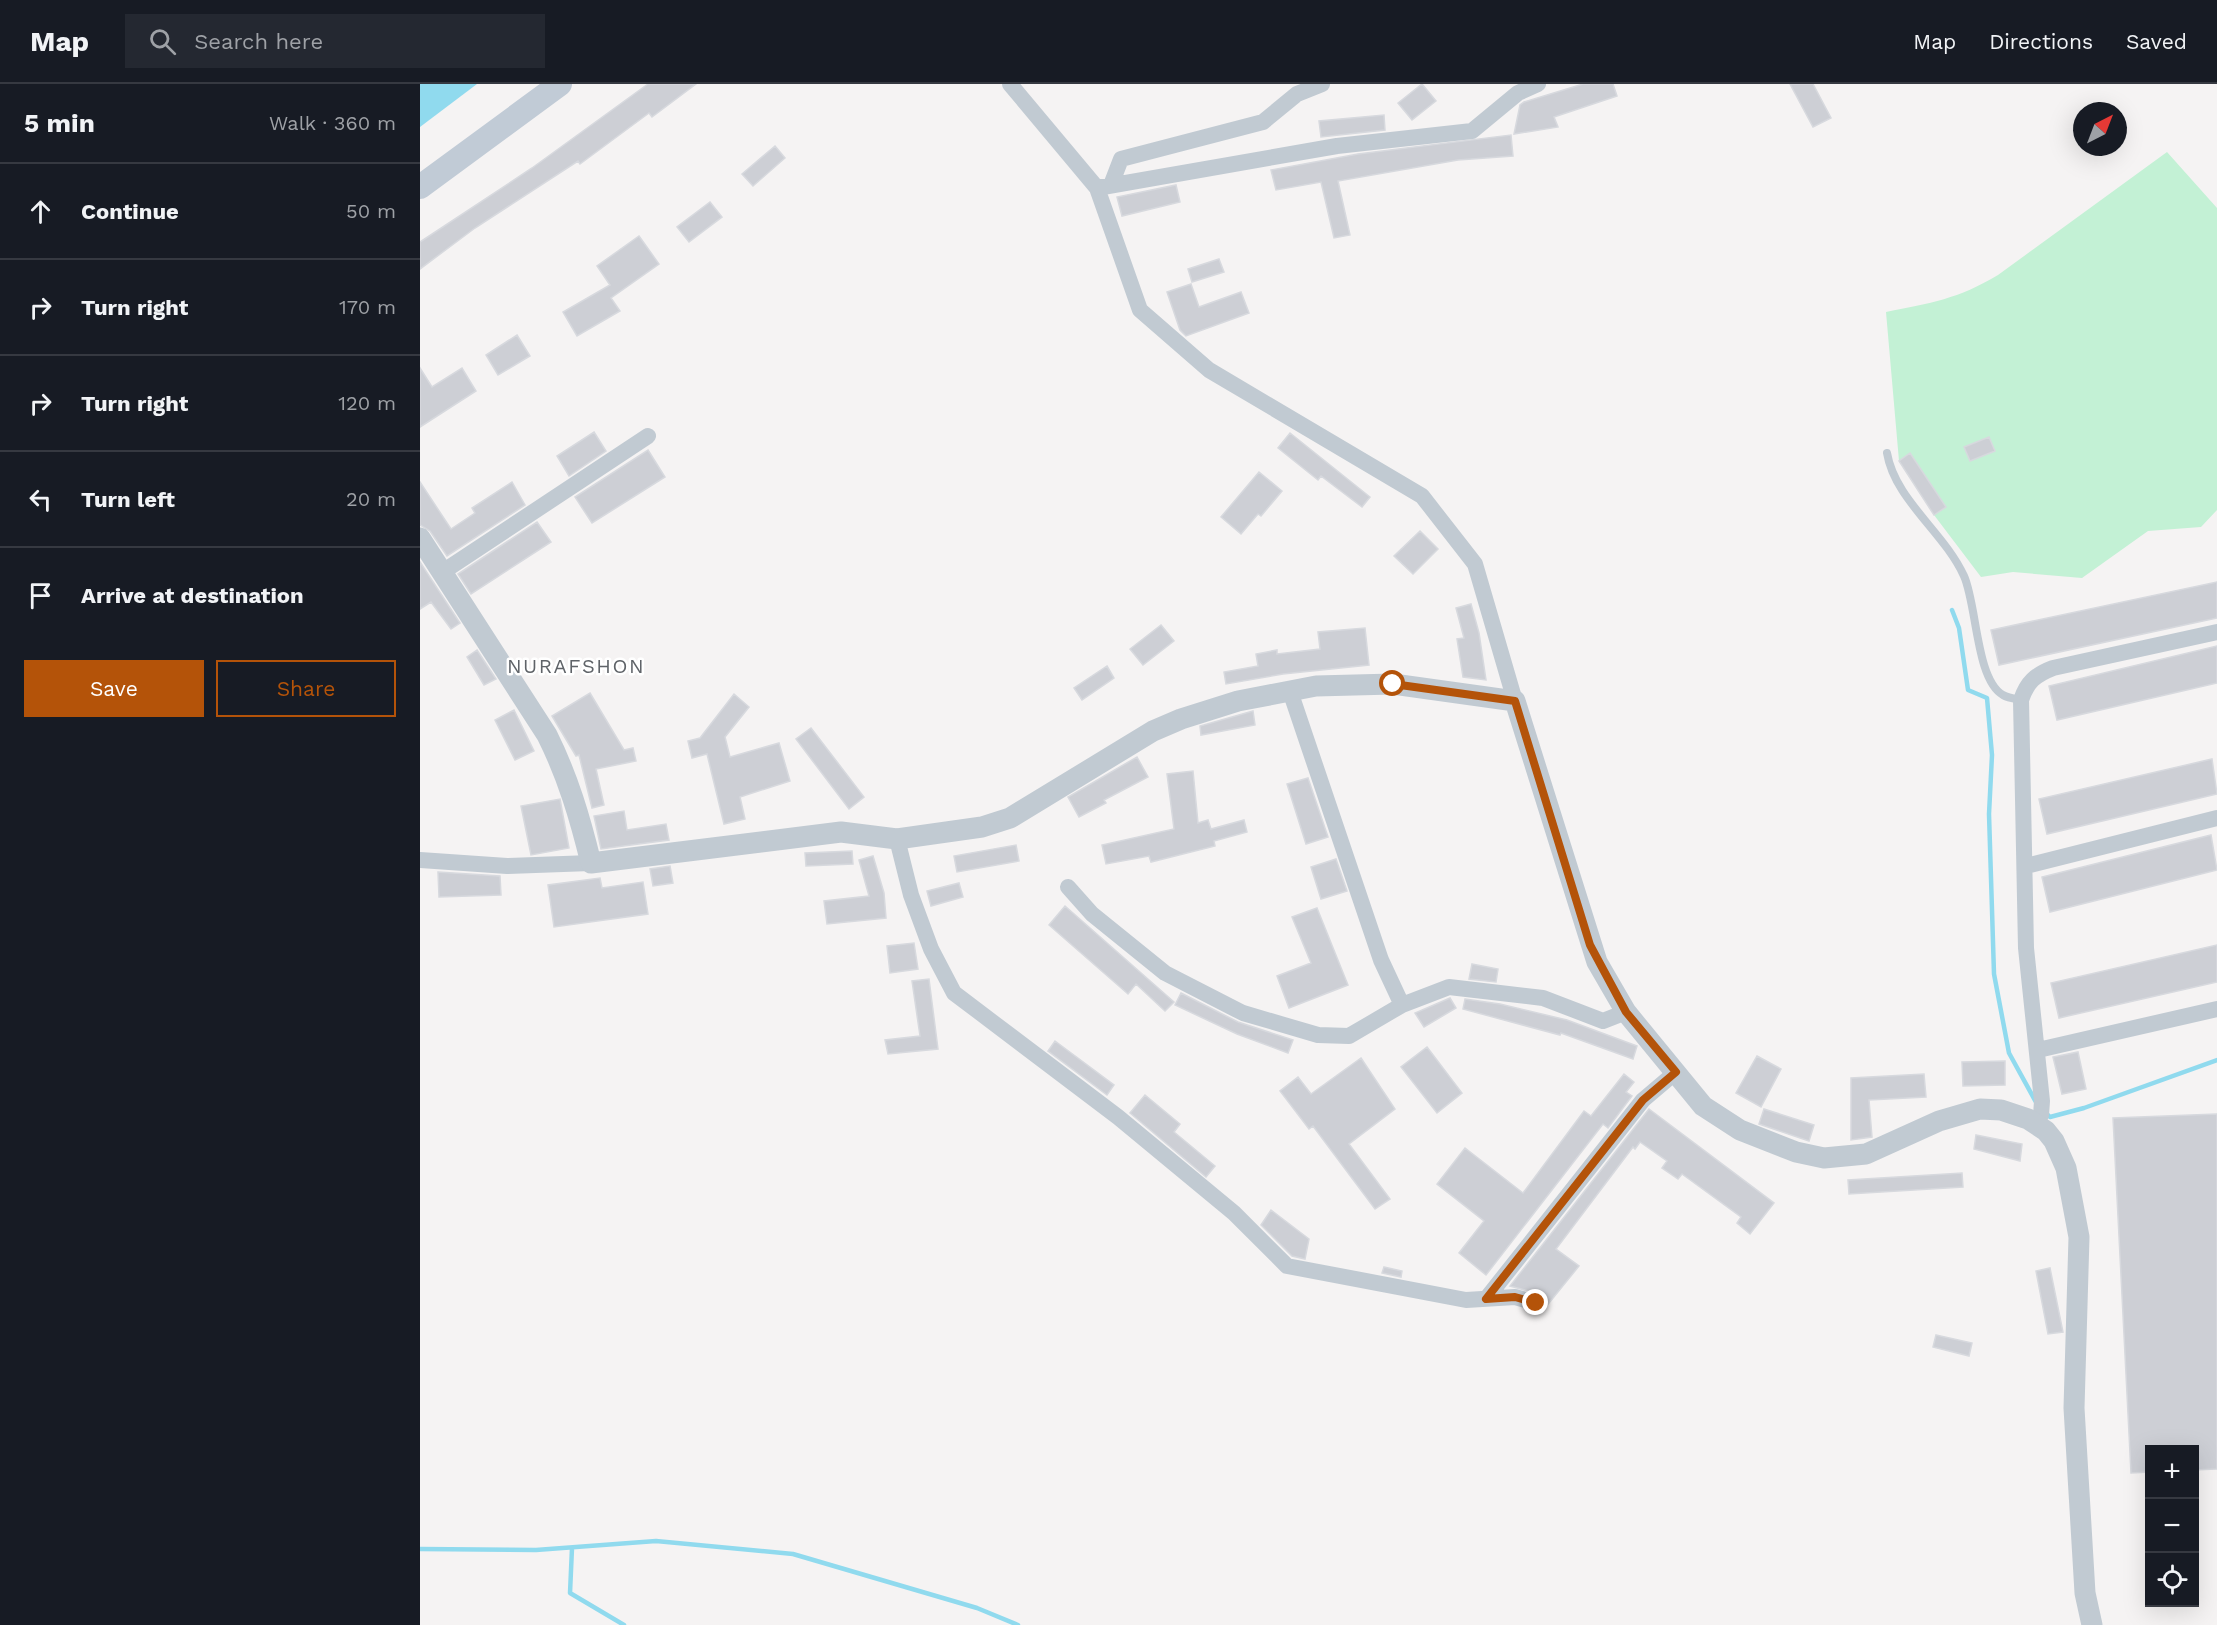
<!DOCTYPE html>
<html lang="en">
<head>
<meta charset="utf-8">
<style>
  :root { --surface:#171b24; --page:#242831; --text:#f1f3f6; --muted:#9ea1a6; --line:#363941; --accent:#b45309 }
  body { margin:0; font-family:"Work Sans",sans-serif; background:var(--page); color:var(--text) }
  .controls { position:absolute; right:18px; bottom:18px; display:grid; overflow:hidden; border-radius:0px; box-shadow:0 6px 24px #0002 }
  .controls button { width:54px; height:54px; display:grid; place-items:center; padding:0; border:0; border-bottom:2px solid var(--line); background:var(--surface); color:var(--text); font:30px sans-serif }
  .compass { position:absolute; left:1653px; top:18px; width:54px; height:54px; border-radius:50%; background:var(--surface); box-shadow:0 6px 24px #0002; rotate:42deg }
  .stop { position:absolute; width:18px; height:18px; margin:-14px; border:4px solid #b45309; border-radius:50%; background:#fff }
  .stop.end { background:#b45309; border-color:#fff; box-shadow:0 2px 6px #0008 }
  .list { margin:0; padding:0; list-style:none }
  h2 { display:flex; justify-content:space-between; align-items:center; height:78px; margin:0; padding:0 24px; font-size:26px }
  h2 small { font-size:20px; font-weight:400; color:var(--muted) }
  .list li { display:grid; grid-template-columns:39px 1fr auto; gap:18px; align-items:center; box-sizing:border-box; height:96px; padding:0 24px; border-top:2px solid var(--line) }
  .list b { display:block; font-size:22px; white-space:nowrap }
  .list em { font-size:20px; font-style:normal; color:var(--muted) }
  .actions { display:flex; gap:12px; padding:18px 24px }
  .actions a { flex:1; padding:14px 0; border:2px solid var(--accent); border-radius:0px; text-align:center; font-size:21px; color:var(--accent) }
  .actions .main { background:var(--accent); color:#fff }
  .icon { flex:none; width:33px; height:33px; fill:none; stroke:currentColor; stroke-width:2; stroke-linecap:round; stroke-linejoin:round }
  .map { position:relative; flex:none; width:1797px; height:1541px; overflow:hidden }
  header { display:flex; align-items:center; gap:36px; box-sizing:border-box; height:84px; padding:0 30px; background:var(--surface); border-bottom:2px solid var(--line) }
  header strong { font-size:28px }
  nav { display:flex; gap:33px; margin-inline-start:auto; font-size:21px }
  .search { width:420px; height:54px; background:var(--page); display:flex; align-items:center; gap:15px; box-sizing:border-box; padding:0 21px; border-radius:0px; color:var(--muted); font-size:22px }
  main { display:flex }
  aside { flex:1; background:var(--surface) }
  .map>svg:first-child { display:block }
  .green { fill:#c3f1d5 }
  .water { fill:#90daee }
  .lines { fill:none; stroke-linecap:round; stroke-linejoin:round }
  .stream { stroke:#90daee; stroke-width:4.5 }
  .building { fill:#cdcfd5; stroke:#d7d9de; stroke-width:1.5 }
  .service { stroke:#c1cad2; stroke-width:8 }
  .minor { stroke:#c1cad2; stroke-width:16 }
  .tertiary { stroke:#c1cad2; stroke-width:21 }
  .secondary { stroke:#c1cbd6; stroke-width:24 }
  .route { stroke:#b45309; stroke-width:8 }
  .labels { text-anchor:middle; stroke-width:5; stroke-linejoin:round; paint-order:stroke }
  .quarter-label { font-size:20px; letter-spacing:1.5px; fill:#5f6368; stroke:#fff }
</style>
</head>
<body>
<header>
<strong>Map</strong>
<div class="search"><svg class="icon" aria-label="search" viewBox="0 0 24 24"><circle cx="10" cy="10" r="6"/><path d="M15 15l6 6"/></svg>Search here</div>
<nav><a>Map</a><a>Directions</a><a>Saved</a></nav>
</header>
<main>
<aside>
<h2>5 min<small>Walk · 360 m</small></h2>
<ul class="list">
<li><svg class="icon" aria-label="ahead" viewBox="0 0 24 24"><path d="M12 20V5M6 11l6-6 6 6"/></svg><div><b>Continue</b></div><em>50 m</em></li>
<li><svg class="icon" aria-label="right" viewBox="0 0 24 24"><path d="M7 20v-9h11M14 6l5 5-5 5"/></svg><div><b>Turn right</b></div><em>170 m</em></li>
<li><svg class="icon" aria-label="right" viewBox="0 0 24 24"><path d="M7 20v-9h11M14 6l5 5-5 5"/></svg><div><b>Turn right</b></div><em>120 m</em></li>
<li><svg class="icon" aria-label="left" viewBox="0 0 24 24"><path d="M17 20v-9H6M10 6l-5 5 5 5"/></svg><div><b>Turn left</b></div><em>20 m</em></li>
<li><svg class="icon" aria-label="arrive" viewBox="0 0 24 24"><path d="M6 21V4h12l-3 4 3 4H6"/></svg><div><b>Arrive at destination</b></div></li>
</ul>
<div class="actions"><a class="main">Save</a><a>Share</a></div>
</aside>
<div class="map">
<svg width="1797" height="1541" viewBox="0 0 1797 1541">
  <rect width="100%" height="100%" fill="#f5f3f3"/>
  <path class="green" d="M1747 68 1797 124V426L1781 443 1728 447 1662 494 1593 488 1561 493 1514 431 1479 377 1466 228C1511 219 1538 215 1578 191Z"/>
  <path class="water" d="M0 0H57L0 43Z"/>
  <g class="lines">
    <path class="stream" d="M1532 526 1539 544 1548 606 1567 614 1572 671 1569 730 1574 890 1589 969 1617 1020
      M1625 1028 1630 1033 1664 1024 1797 976
      M152 1464 150 1509 204 1541
      M0 1465 116 1466 236 1457 373 1470 557 1524 598 1541"/>
  </g>
  <path class="building" d="M228 0H276L232 33 229 29 160 80 158 77 55 144 0 185V158L112 84Z
    M1002 0 1016 17 992 36 978 19Z
    M1163 0H1193L1197 12 1134 33 1138 43 1094 50 1100 21 1104 18Z
    M1370 0H1393L1411 34 1393 43Z
    M964 31 965 46 901 53 899 37Z
    M1091 51 1093 72 1038 76 918 97 930 151 914 154 901 98 856 106 851 86 938 70Z
    M355 62 365 74 333 102 322 90Z
    M756 101 760 118 702 132 697 113Z
    M290 118 302 133 269 158 257 143Z
    M219 152 239 180 191 214 200 227 157 252 143 228 190 201 177 182Z
    M799 175 804 188 772 198 768 185Z
    M771 200 779 223 821 208 829 229 766 252 760 246 747 208Z
    M97 251 110 272 78 291 66 271Z
    M0 284 12 303 42 284 56 307 0 343Z
    M174 348 186 367 149 392 137 372Z
    M870 349 950 413 942 423 901 392 898 396 858 364Z
    M1569 353 1575 367 1550 377 1544 363Z
    M228 366 245 393 172 439 155 413Z
    M1490 369 1526 423 1514 431 1479 377Z
    M839 388 862 407 841 432 838 430 821 450 801 433Z
    M0 398 31 445 55 429 52 424 92 398 105 421 27 472 10 447 0 441Z
    M117 438 131 458 51 510 38 490Z
    M1000 447 1018 465 993 490 974 472Z
    M0 478 40 539 31 545 11 518 0 525Z
    M1797 498V534L1579 581 1571 546Z
    M1051 520 1059 549 1066 596 1043 593 1037 555 1044 554 1036 524Z
    M741 541 754 557 723 581 710 565Z
    M945 544 949 581 863 590 806 600 804 588 838 582 836 570 857 566V570L900 565 898 548Z
    M1797 562V599L1637 636 1629 602Z
    M57 566 76 595 64 601 47 573Z
    M687 582 694 594 662 616 654 604Z
    M170 609 204 666 213 664 216 677 176 685 184 721 172 724 159 671 156 672 132 632Z
    M314 610 329 623 305 653 310 673 359 659 370 697 320 713 325 735 304 740 287 670 272 674 268 657 280 654Z
    M94 626 114 667 95 676 75 636Z
    M833 627 835 641 781 651 780 642Z
    M391 644 444 713 429 725 376 655Z
    M717 673 728 693 684 716 686 719 659 733 648 713Z
    M1792 675 1797 710 1627 750 1619 715Z
    M773 687 778 739 788 736 791 745 824 736 827 748 794 757 795 762 731 778 729 772 686 780 682 761 754 745 747 690Z
    M888 694 908 753 886 760 867 700Z
    M140 715 149 764 111 771 101 722Z
    M204 727 207 746 246 740 249 756 181 765 174 732Z
    M1791 751 1797 786 1630 828 1622 793Z
    M596 761 599 777 537 788 534 772Z
    M432 767 433 780 386 782 385 769Z
    M453 772 464 809 466 834 407 840 404 817 449 812 439 776Z
    M916 775 927 807 901 815 891 783Z
    M250 782 253 799 233 802 230 785Z
    M18 788 80 792 81 811 19 813Z
    M180 794 182 804 223 798 228 830 134 843 128 801Z
    M539 799 543 813 511 822 507 807Z
    M645 822 754 918 745 927 716 900 708 910 629 841Z
    M897 824 928 901 869 924 857 892 891 879 872 833Z
    M494 859 498 885 470 889 467 862Z
    M1797 861V898L1639 934 1631 899Z
    M1052 880 1078 885 1076 898 1049 895Z
    M509 895 518 965 468 970 465 956 500 952 492 897Z
    M761 909 818 938 873 956 868 969 817 950 755 921Z
    M1030 914 1036 924 1004 943 995 929Z
    M1045 915 1080 920 1147 936 1217 962 1213 975 1141 949 1140 951 1043 925Z
    M635 957 694 1001 687 1011 628 967Z
    M1007 963 1042 1009 1017 1029 981 983Z
    M1658 968 1666 1005 1642 1010 1633 973Z
    M1337 972 1361 985 1341 1023 1316 1009Z
    M941 974 975 1025 929 1060 970 1115 955 1125 893 1042 889 1045 860 1007 878 993 891 1010Z
    M1585 977V1001L1543 1002 1542 978Z
    M1204 990 1214 998 1206 1008 1212 1012 1188 1044 1183 1040 1066 1191 1039 1169 1064 1137 1017 1100 1045 1064 1103 1109 1164 1027 1171 1032Z
    M1504 990 1506 1013 1449 1016 1452 1053 1431 1056V994Z
    M725 1011 760 1040 754 1048 795 1082 786 1093 710 1029Z
    M1229 1025 1354 1119 1330 1150 1317 1139 1321 1133 1262 1090 1258 1095 1242 1084 1247 1077 1220 1058 1215 1065 1213 1063 1136 1165 1159 1182 1125 1224 1126 1217 1123 1211 1090 1202Z
    M1344 1025 1394 1041 1389 1057 1339 1040Z
    M1797 1030V1385L1774 1386V1365H1730V1388L1711 1389 1693 1034Z
    M1556 1051 1602 1060 1600 1077 1554 1065Z
    M1542 1089 1543 1103 1429 1110 1428 1096Z
    M851 1126 889 1155 885 1175 872 1172 841 1141Z
    M964 1183 982 1187 981 1193 962 1189Z
    M1630 1184 1643 1248 1628 1250 1616 1187Z
    M1516 1251 1552 1259 1549 1272 1513 1263Z"/>
  <g class="lines">
    <path class="service" d="M1467 369C1475 416 1524 448 1544 492 1557 521 1556 596 1583 611 1588 614 1596 615 1601 616"/>
    <path class="minor" d="M590 0 677 104 720 226 789 286 1002 412 1055 480 1095 617
      M691 101 701 75 843 38 877 10 902 0
      M677 104 917 62 1052 47 1098 9 1118 0
      M24 487 228 352
      M870 607 961 876 982 921
      M477 755 491 811 511 865 534 909 698 1033 814 1129 867 1182 1046 1216 1095 1213 1116 1219
      M0 776 87 782 171 779
      M1606 782 1797 734
      M648 803 672 830 745 889 823 929 898 951 929 952 982 921 1029 903 1123 914 1183 937 1206 928
      M1618 966 1797 925
      M1616 1039 1621 1031 1622 1017 1606 864 1601 616C1607 598 1615 591 1633 584L1797 548
      M1066 1215 1223 1016 1256 988"/>
    <path class="tertiary" d="M0 454 127 651C148 693 160 734 171 779L421 748 477 755 562 743 590 734 733 647 761 635 818 617 896 602 973 600 1095 617 1177 878 1206 928 1283 1022 1320 1046 1376 1068 1404 1074 1446 1070 1519 1037 1560 1025 1581 1026 1608 1035 1626 1047 1634 1057 1646 1084 1659 1153 1654 1324 1665 1509 1672 1541"/>
    <path class="secondary" d="M0 103 140 0"/>
  </g>
  <g class="lines">
    <path class="route" d="M973 600 1095 617 1170 861 1206 928 1256 988 1223 1016 1066 1215 1095 1213 1116 1219"/>
  </g>
  <g class="labels">
    <g class="quarter-label">
      <text x="156" y="589">NURAFSHON</text>
    </g>
  </g>
</svg>
<div class="controls">
<button>+</button>
<button>−</button>
<button><svg class="icon" aria-label="locate" viewBox="0 0 24 24"><circle cx="12" cy="12" r="6"/><path d="M12 2v4M12 18v4M2 12h4M18 12h4"/></svg></button>
</div>
<svg class="compass" viewBox="-18 -18 36 36"><path d="M0-13l5 13h-10z" fill="#e53935"/><path d="M0 13l5-13h-10z" fill="#9ea1a6"/></svg>
<div class="stop" style="left:973px;top:600px"></div>
<div class="stop end" style="left:1116px;top:1219px"></div>
</div>
</main>
</body>
</html>
